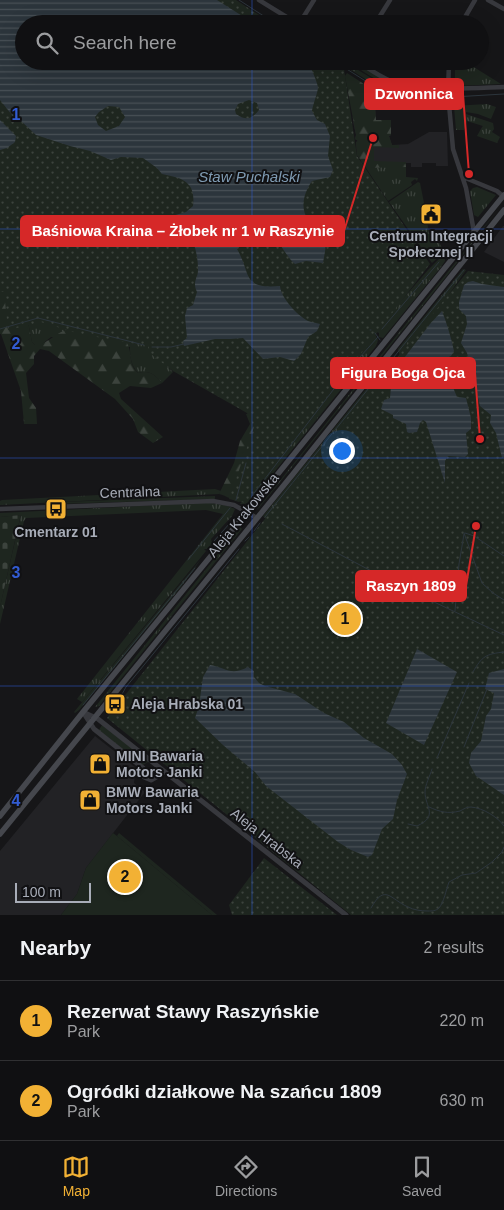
<!DOCTYPE html>
<html lang="en">
<head>
<meta charset="utf-8">
<style>
  :root { --surface:#101012; --page:#1e1e20; --text:#f1f3f6; --muted:#9c9d9f; --line:#303032; --accent:#f2b134 }
  body { margin:0; font-family:Helvetica,sans-serif; background:var(--page); color:var(--text) }
  .scale { position:absolute; left:15px; bottom:12px; width:76px; box-sizing:border-box; padding-left:5px; border:2px solid #a8adb8; border-top:0; font-size:14px; line-height:18px; white-space:nowrap; color:#a8adb8; -webkit-text-stroke:4px #111113; paint-order:stroke }
  .you { position:absolute; left:341px; top:450px; width:18px; height:18px; margin:-12px; border:4px solid #fff; border-radius:50%; background:#1a73e8; box-shadow:0 0 0 8px #1a73e833 }
  .badge { display:grid; place-items:center; width:32px; height:32px; border-radius:50%; background:var(--accent); color:#111; font-size:16px; font-weight:700 }
  .pin { position:absolute; translate:-50% -50%; border:2px solid #fff; box-shadow:0 1px 5px #0006 }
  .list { margin:0; padding:0; list-style:none }
  h2 { display:flex; justify-content:space-between; align-items:center; height:65px; margin:0; padding:0 20px; font-size:21px }
  h2 small { font-size:16px; font-weight:400; color:var(--muted) }
  .list li { display:grid; grid-template-columns:32px 1fr auto; gap:15px; align-items:center; box-sizing:border-box; height:80px; padding:0 20px; border-top:1px solid var(--line) }
  .list b { display:block; font-size:19px; white-space:nowrap }
  .list p { margin:0; font-size:16px; white-space:nowrap; color:var(--muted) }
  .list em { font-size:16px; font-style:normal; color:var(--muted) }
  .icon { flex:none; width:28px; height:28px; fill:none; stroke:currentColor; stroke-width:2; stroke-linecap:round; stroke-linejoin:round }
  .map { position:relative; flex:none; width:504px; height:915px; overflow:hidden }
  .search { position:absolute; background:var(--surface); box-shadow:0 5px 20px #0002; left:15px; right:15px; top:15px; height:55px; display:flex; align-items:center; gap:12px; box-sizing:border-box; padding:0 18px; border-radius:28px; color:var(--muted); font-size:19px }
  .sheet { height:225px; background:var(--surface) }
  nav { display:flex; justify-content:space-around; align-items:center; box-sizing:border-box; height:70px; border-top:1px solid var(--line); background:var(--surface); font-size:14px; color:var(--muted) }
  nav a { display:grid; justify-items:center; gap:2px }
  nav .on { color:var(--accent) }
  .map>svg:first-child { display:block }
  .built { fill:#222225 }
  .grass { fill:url(#grass-tufts) }
  .forest { fill:url(#forest-firs) }
  .cemetery { fill:url(#cemetery-stones) }
  .park { fill:url(#park-dots) }
  .garden { fill:#1e261f }
  .water { fill:url(#water-rules); fill-rule:evenodd }
  .lines { fill:none; stroke-linecap:round; stroke-linejoin:round }
  .stream { stroke:#2c353c; stroke-width:1 }
  .minor { stroke:#37383d; stroke-width:4.5 }
  .tertiary { stroke:#37383d; stroke-width:5 }
  .secondary { stroke:#45474d; stroke-width:5.5 }
  .grid { fill:none; stroke:#325cd3; stroke-width:1; stroke-opacity:0.55 }
  .labels { text-anchor:middle; stroke-width:4; stroke-linejoin:round; paint-order:stroke }
  .poi-label { font-size:14px; font-weight:bold; fill:#a8adb8; stroke:#111113; text-anchor:start }
  .street-label { font-size:14px; fill:#a8adb8; stroke:#111113 }
  .water-label { font-size:15px; font-style:italic; fill:#7f9bb3; stroke:#111113 }
  .grid-label { font-size:16px; text-anchor:middle; font-weight:bold; fill:#325cd3; stroke:#111113; stroke-width:4; stroke-linejoin:round; paint-order:stroke }
  .leader { fill:none; stroke:#d62828; stroke-width:2 }
  .callout-dot { fill:#d62828; stroke:#111113; stroke-width:2 }
  .callout { fill:#d62828; stroke:#d62828; stroke-width:2 }
  .callout-label { font-size:15px; text-anchor:middle; font-weight:bold; fill:#fff }
</style>
</head>
<body>
<div class="map">
<svg width="504" height="915" viewBox="0 0 504 915">
  <defs>
    <pattern id="grass-tufts" width="24" height="20" patternUnits="userSpaceOnUse" patternTransform="scale(1.25)"><rect width="24" height="20" fill="#1e261f"/><path d="M3 7l-1-3M5 7V3M7 7l1-3M15 17l-1-3M17 17v-4M19 17l1-3" fill="none" stroke="#3c433d"/></pattern>
    <pattern id="forest-firs" width="22" height="20" patternUnits="userSpaceOnUse" patternTransform="scale(1.25)"><rect width="22" height="20" fill="#1e261f"/><path d="M5 1l3.5 6h-7zM16 11l3.5 6h-7z" fill="#3c433d"/></pattern>
    <pattern id="cemetery-stones" width="16" height="16" patternUnits="userSpaceOnUse" patternTransform="scale(1.25)"><rect width="16" height="16" fill="#1e261f"/><path d="M2 7V4a2 2 0 0 1 4 0v3zM10 15v-3a2 2 0 0 1 4 0v3z" fill="#3c433d"/></pattern>
    <pattern id="park-dots" width="8" height="8" patternUnits="userSpaceOnUse" patternTransform="scale(1.25)"><rect width="8" height="8" fill="#1e261f"/><path d="M2 2h.1M6 6h.1" fill="none" stroke="#3c433d" stroke-width="1.8" stroke-linecap="round"/></pattern>
    <pattern id="water-rules" width="6" height="5" patternUnits="userSpaceOnUse" patternTransform="scale(1.25)"><rect width="6" height="5" fill="#2c353c"/><path d="M0 2.5h6" fill="none" stroke="#485056"/></pattern>
  </defs>
  <rect width="100%" height="100%" fill="#161618"/>
  <path class="built" d="M375 105 376 120H391V135L389 136 392 145 408 144 429 132H447L448 166H436V163H422V167H411V163H406V167L366 168 357 155 356 142 358 141 355 139 356 135 353 122Z
    M503 226H504V262L484 252Z
    M95 736 136 768 134 783 145 792 86 868 77 894 61 915H0V851Z"/>
  <path class="grass" d="M337 61H343L388 88 413 93H440L441 91H436L435 89 445 91 446 96 395 98Z
    M347 61H353L390 83 408 88 433 89 432 91C390 91 381 83 347 61Z
    M455 61H464L501 84 455 86Z
    M487 104 496 107 491 119 478 114 466 112V114L493 123 494 129 492 132 500 137 497 143 477 136 482 127 483 126 467 121 464 130H456L454 106Z
    M398 166 406 167V177L418 178 417 181 415 179 411 182 412 185 388 201 366 168Z
    M418 182 420 183 424 203 423 205 425 209 429 233 439 242 444 252 432 263 389 202Z
    M477 187 496 195 478 217 474 215 470 191 473 188Z
    M500 207 449 273 259 508 257 509Z
    M444 254 445 261 441 267 383 338 379 337V333L375 331 428 270Z
    M463 269 466 270 445 300 400 356 398 349Z
    M26 312 146 335 165 364 173 372 162 383C155 375 150 370 138 373 131 365 130 357 130 347L51 337 41 345H35L32 342Z
    M375 334 378 340 376 346 250 502 244 504H240Z
    M392 357 396 360 266 519 263 516Z
    M215 489 221 491 219 494 0 505V501L2 500Z
    M215 496V499L56 504 62 502Z
    M199 503C211 503 224 503 235 509L232 516 211 539 212 543 207 549H204L206 551 82 702 77 699 223 514 206 510 26 518 24 521 0 624V607L21 515 0 517V513Z
    M240 527 242 529 99 706 95 707Z
    M201 559 181 587 79 710 75 713 74 712Z
    M102 725 148 761V762L143 765 99 730Z
    M119 833 217 915H212L117 836Z"/>
  <path class="forest" d="M347 73 390 101 398 102 424 101 426 103 375 106 376 120H391V135L389 136 392 145H399V148L374 147V161L406 162V167L366 168 357 155 356 142 358 141 355 139 356 135 345 76Z
    M0 210 26 312 32 342 35 345C47 345 57 331 70 329 78 327 114 338 125 340 134 352 127 362 138 373 150 370 155 375 162 383L151 388 130 386 119 393 121 399 163 437 153 443 138 432 133 419 115 399 49 351 40 349 34 356V364L26 373 29 398 36 408 37 424H24L21 391 1 334H0Z
    M263 413 242 498 239 502C232 500 227 496 219 494L234 463 240 441 250 424 246 414Z"/>
  <path class="cemetery" d="M21 515 20 518 0 607V517Z"/>
  <path class="park" d="M0 0H236L273 24H24V61H331L344 69 357 156 430 264 246 503 229 499 254 427 247 413 173 371 148 352V346L80 334 41 322 8 330 4 292H0Z
    M468 271 504 275V915H351L107 718 264 520Z
    M264 858 337 915H232L229 905Z"/>
  <path class="garden" d="M113 833 117 836 212 915H61L77 894 86 868Z"/>
  <path class="water" d="M0 0H217L255 24H24V61H308C310 66 318 83 318 88 317 95 313 104 312 111L317 120 325 124 330 136 328 156 333 170 330 177 312 181C304 193 299 208 309 221 314 228 323 230 325 239 327 245 324 256 323 263L306 261 295 264C281 252 281 233 258 238 249 239 243 243 237 249 252 275 241 289 280 286 281 298 297 315 308 321 311 322 316 323 320 324L317 331 308 337 301 354 294 361 280 357 263 359 243 338 231 339H215L184 346 183 341 187 338 185 316 187 308 193 305 197 292C192 281 198 279 198 270 198 257 195 242 188 232 185 227 177 223 172 220V216L186 212 193 206C196 182 183 178 162 174L157 168 143 158 121 157 111 160 90 151 70 146 36 135 20 120H16L0 100ZM249 100 257 103 259 110C252 119 246 121 236 114L235 110 238 104ZM108 106 119 107 125 117 119 126 106 131 98 125 95 117 99 112Z
    M0 120 16 136 15 142 7 148 0 150Z
    M473 281 482 284 504 287V457L502 458 496 433 490 423 491 415 480 406 467 353 461 343 467 324 466 316 459 309V302L464 285 468 282Z
    M442 311C447 324 451 337 454 351L451 356 443 360 441 366 446 375 449 378 457 397 466 398 471 418V429L466 433 468 454 465 457 448 456 445 461V483L426 422 423 420 420 423 417 432 409 433 407 432 406 424 393 418V415L381 409 384 400 390 398 391 387 389 383 392 374 430 324Z
    M417 649 457 672 424 745 386 723Z
    M210 665C227 668 230 676 248 667L254 671V677L259 683 265 686 295 694 324 713 344 722 364 738 392 754 402 765 407 774 397 800 393 819 382 829 372 855 368 857 351 850 338 842 266 786 255 772 223 745 195 718 199 706 203 677Z
    M504 669V795L476 776 469 763 471 753 481 741 486 716 491 709 494 693 485 689 489 673Z"/>
  <g class="lines">
    <path class="stream" d="M239 0 276 24
      M334 61 394 99 444 97
      M453 97 504 94
      M0 329 38 318 144 345
      M382 329 439 262
      M370 330H371
      M375 333 380 340
      M152 347H171L184 344
      M251 497 350 368 378 337
      M236 500 246 463
      M265 517 464 270
      M282 524 398 585 504 635
      M254 531 260 523
      M464 533 482 583 493 593 504 600
      M465 533 474 536 504 556
      M214 541 230 523
      M245 541 249 537
      M188 560 230 508
      M455 611 459 564 464 534
      M473 672C482 656 486 654 504 652
      M121 696 126 687 239 549
      M83 705 195 568
      M464 747 487 689
      M437 758 469 683
      M429 807C440 812 448 814 460 811 464 809 466 807 471 807 483 808 498 817 504 826
      M408 824 417 826C439 816 425 807 425 792 425 785 430 776 432 769
      M371 908C385 883 390 899 408 907 414 910 421 911 428 911 432 911 436 911 439 908 444 902 446 890 449 882L462 875 476 873 492 862 502 852 504 847"/>
    <path class="minor" d="M259 0 298 24
      M488 0 504 9
      M299 24 314 0
      M375 24 390 0
      M461 24 475 0
      M357 61C368 68 378 76 391 81 420 92 472 88 504 87
      M449 61 448 93 453 149 466 188 474 232
      M463 177 497 191 504 197
      M0 509 213 501 234 505 257 518"/>
    <path class="tertiary" d="M83 712 98 719 346 915
      M83 712 94 729 143 768
      M143 768 144 777 151 780 158 776 160 769"/>
    <path class="secondary" d="M0 816 83 712 247 512 504 195
      M0 834 293 474 504 210"/>
  </g>
  <path class="grid" d="M252 0V24M252 61V915M0 229H504M0 458H504M0 686H504"/>
  <defs>
    <g id="civic-square" transform="scale(1.125)"><rect x="-9" y="-9" width="18" height="18" rx="4" fill="#f2b134" stroke="#111113"/><path d="M-.6-6.5H3V-4.5H.6V-3L4-1V1h2V6H-6V1h2V-1L-.6-3ZM-1.2 2.5V6h2.4V2.5Z" fill="#111"/></g>
    <g id="bus-square" transform="scale(1.125)"><rect x="-9" y="-9" width="18" height="18" rx="4" fill="#f2b134" stroke="#111113"/><path d="M-5-6H5V4H4V6H2V4H-2V6H-4V4H-5ZM-3.5-4V0h7V-4ZM-3.5 1.2v1.5H-2V1.2ZM2 1.2v1.5H3.5V1.2Z" fill="#111"/></g>
    <g id="shop-square" transform="scale(1.125)"><rect x="-9" y="-9" width="18" height="18" rx="4" fill="#f2b134" stroke="#111113"/><path d="M-5-2.5h2.3a2.7 3.5 0 0 1 5.4 0H5L5.5 6h-11ZM-1.5-2.5h3a1.5 2.3 0 0 0-3 0Z" fill="#111"/></g>
  </defs>
  <g fill-rule="evenodd">
    <use href="#civic-square" x="431" y="214"/>
    <use href="#bus-square" x="56" y="509"/>
    <use href="#bus-square" x="115" y="704"/>
    <use href="#shop-square" x="100" y="764"/>
    <use href="#shop-square" x="90" y="800"/>
  </g>
  <g class="labels">
    <g class="poi-label">
      <text x="431" y="241" text-anchor="middle">Centrum Integracji<tspan x="431" dy="16">Społecznej II</tspan></text>
      <text x="56" y="537" text-anchor="middle">Cmentarz 01</text>
      <text x="131" y="709">Aleja Hrabska 01</text>
      <text x="116" y="761">MINI Bawaria<tspan x="116" dy="16">Motors Janki</tspan></text>
      <text x="106" y="797">BMW Bawaria<tspan x="106" dy="16">Motors Janki</tspan></text>
    </g>
    <g class="street-label">
      <text transform="translate(130 492) rotate(-2)" y="5">Centralna</text>
      <text transform="translate(243 515) rotate(-51)" y="5">Aleja Krakowska</text>
      <text transform="translate(267 838) rotate(38)" y="5">Aleja Hrabska</text>
    </g>
    <g class="water-label">
      <text x="249" y="182">Staw Puchalski</text>
    </g>
  </g>
  <g class="grid-label">
    <text x="16" y="120">1</text>
    <text x="16" y="349">2</text>
    <text x="16" y="578">3</text>
    <text x="16" y="806">4</text>
  </g>
  <path class="leader" d="M469 174L463 94M373 138L344 231M480 439L475 373M476 526L466 586"/>
  <g class="callout-dot">
    <circle cx="469" cy="174" r="5"/>
    <circle cx="373" cy="138" r="5"/>
    <circle cx="480" cy="439" r="5"/>
    <circle cx="476" cy="526" r="5"/>
  </g>
  <g class="callout">
    <rect x="365" y="79" width="98" height="30" rx="5"/>
    <rect x="21" y="216" width="323" height="30" rx="5"/>
    <rect x="331" y="358" width="144" height="30" rx="5"/>
    <rect x="356" y="571" width="110" height="30" rx="5"/>
  </g>
  <g class="callout-label">
    <text x="414" y="99">Dzwonnica</text>
    <text x="183" y="236">Baśniowa Kraina – Żłobek nr 1 w Raszynie</text>
    <text x="403" y="378">Figura Boga Ojca</text>
    <text x="411" y="591">Raszyn 1809</text>
  </g>
</svg>
<div class="scale">100 m</div>
<div class="you"></div>
<div class="pin badge" style="left:345px;top:619px">1</div>
<div class="pin badge" style="left:125px;top:877px">2</div>
<div class="search"><svg class="icon" aria-label="search" viewBox="0 0 24 24"><circle cx="10" cy="10" r="6"/><path d="M15 15l6 6"/></svg>Search here</div>
</div>
<section class="sheet">
<h2>Nearby<small>2 results</small></h2>
<ul class="list">
<li><span class="badge">1</span><div><b>Rezerwat Stawy Raszyńskie</b><p>Park</p></div><em>220 m</em></li>
<li><span class="badge">2</span><div><b>Ogródki działkowe Na szańcu 1809</b><p>Park</p></div><em>630 m</em></li>
</ul>
</section>
<nav>
<a class="on"><svg class="icon" aria-label="map" viewBox="0 0 24 24"><path d="M3 6l6-2 6 2 6-2v14l-6 2-6-2-6 2zM9 4v14M15 6v14"/></svg>Map</a>
<a><svg class="icon" aria-label="directions" viewBox="0 0 24 24"><path d="M12 3l9 9-9 9-9-9zM9 14v-3h6M13 9l2 2-2 2"/></svg>Directions</a>
<a><svg class="icon" aria-label="saved" viewBox="0 0 24 24"><path d="M7 4h10v16l-5-4-5 4z"/></svg>Saved</a>
</nav>
</body>
</html>
